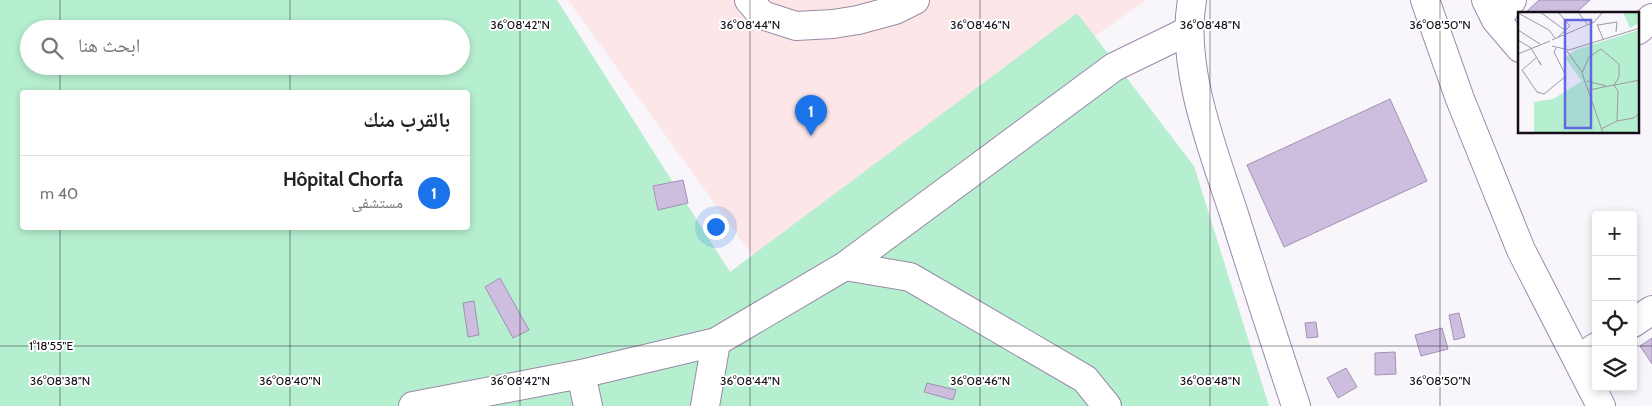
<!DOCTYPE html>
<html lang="ar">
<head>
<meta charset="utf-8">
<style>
  :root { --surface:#fff; --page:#f2f2f2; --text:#222; --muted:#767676; --line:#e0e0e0; --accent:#1a73e8 }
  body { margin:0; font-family:Cabin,"Noto Naskh Arabic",sans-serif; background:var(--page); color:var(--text); direction:rtl }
  .controls { position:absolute; right:15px; bottom:15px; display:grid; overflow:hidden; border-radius:5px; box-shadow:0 2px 8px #0003 }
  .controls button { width:45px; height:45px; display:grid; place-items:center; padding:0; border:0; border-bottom:1px solid var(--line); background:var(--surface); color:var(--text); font:25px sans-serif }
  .you { position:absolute; left:715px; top:226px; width:18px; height:18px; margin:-12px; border:4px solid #fff; border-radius:50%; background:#1a73e8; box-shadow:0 0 0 8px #1a73e833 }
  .badge { display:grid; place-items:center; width:32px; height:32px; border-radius:50%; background:var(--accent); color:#fff; font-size:16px; font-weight:700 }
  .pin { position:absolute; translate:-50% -41px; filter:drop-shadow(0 1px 2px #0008) }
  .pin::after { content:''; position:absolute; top:26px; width:18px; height:15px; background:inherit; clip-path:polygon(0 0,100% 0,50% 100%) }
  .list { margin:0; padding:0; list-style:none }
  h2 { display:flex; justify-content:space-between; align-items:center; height:65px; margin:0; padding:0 20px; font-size:21px }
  h2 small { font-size:16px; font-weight:400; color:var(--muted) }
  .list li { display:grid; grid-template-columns:32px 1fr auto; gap:15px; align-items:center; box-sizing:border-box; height:75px; padding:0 20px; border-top:1px solid var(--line) }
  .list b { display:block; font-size:19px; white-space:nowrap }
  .list p { margin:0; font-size:16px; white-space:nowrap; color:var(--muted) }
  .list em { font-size:16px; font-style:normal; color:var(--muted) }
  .icon { flex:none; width:28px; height:28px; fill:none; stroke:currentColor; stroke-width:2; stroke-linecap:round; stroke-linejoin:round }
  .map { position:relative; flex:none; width:1652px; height:406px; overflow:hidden; direction:ltr }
  .search { position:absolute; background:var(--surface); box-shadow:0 2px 8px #0003; left:20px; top:20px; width:450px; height:55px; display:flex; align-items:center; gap:12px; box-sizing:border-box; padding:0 18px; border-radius:28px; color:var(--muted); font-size:19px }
  .panel { position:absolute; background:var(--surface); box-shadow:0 2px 8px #0003; left:20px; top:90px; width:450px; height:140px; border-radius:5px; direction:rtl }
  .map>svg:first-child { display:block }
  .medical { fill:#fce6e8 }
  .green { fill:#b6efd0; fill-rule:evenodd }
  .building { fill:#cdbdde; stroke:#a192b1 }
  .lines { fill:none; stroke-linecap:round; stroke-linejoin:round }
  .minor-casing { stroke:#998aa8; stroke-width:30 }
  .major-casing { stroke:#998aa8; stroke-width:30 }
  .minor { stroke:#fff; stroke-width:28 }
  .major { stroke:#fff; stroke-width:28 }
  .ticks { fill:none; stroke:#140e19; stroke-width:1; stroke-opacity:0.45 }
  .inset-road { fill:none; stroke:#9d99a1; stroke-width:1 }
  .view { fill:#6167df; fill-opacity:0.15; stroke:#6167df; stroke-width:2.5 }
  .inset-edge { fill:none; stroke:#140e19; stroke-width:2.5 }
  .ticks-label { font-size:12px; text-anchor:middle; fill:#140e19; stroke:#fff; stroke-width:4; stroke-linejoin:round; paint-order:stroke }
</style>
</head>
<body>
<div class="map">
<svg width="1652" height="406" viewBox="0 0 1652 406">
  <rect width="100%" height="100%" fill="#f8f5fb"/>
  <path class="medical" d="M568 0H1146L764 272Z"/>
  <path class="green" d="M0 0H557L730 272 1077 13 1194 166 1269 406H0ZM29 29H461V66H29ZM22 92H468V228H22Z"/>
  <path class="building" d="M1539 0H1590L1575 14H1524Z
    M1390 99 1427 181 1284 247 1247 165Z
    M683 180 688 203 658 210 653 186Z
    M500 278 529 330 513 338 485 287Z
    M474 301 479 335 468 337 463 303Z
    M1459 313 1465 337 1454 340 1449 315Z
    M1316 322 1318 337 1307 338 1305 323Z
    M1442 328 1448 349 1421 356 1415 335Z
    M1652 338V364L1640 346Z
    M1395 352 1396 374 1375 375V353Z
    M1346 368 1357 387 1338 398 1327 378Z
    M927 383 956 390 953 400 924 392Z"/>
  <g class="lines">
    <g class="minor-casing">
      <path id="minor" d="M749 0 762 15 796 26 833 24 858 20 895 10 915 0
        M1486 0 1496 20 1520 48
        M1496 20 1512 0
        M1638 30 1652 18
        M845 266 1114 67 1188 31
        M1633 323 1652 310
        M1579 359 1596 347
        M581 374 588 406
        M413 406 581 374 716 342 845 266 910 277 1085 379 1107 406
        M705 406 716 342"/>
    </g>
    <g class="major-casing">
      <path id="major" d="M1192 0C1180 67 1213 150 1234 214 1254 278 1275 342 1296 406
        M1425 0 1460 99 1521 250 1601 406"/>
    </g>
    <use href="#minor" class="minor"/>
    <use href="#major" class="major"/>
  </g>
  <path class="ticks" d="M60 0V29M290 0V29M520 0V406M750 0V406M980 0V406M1210 0V406M1440 0V406M60 66V92M290 66V92M60 228V406M290 228V406M0 346H1596M1633 346H1652"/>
  <g transform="translate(1518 12)">
    <rect width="121" height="121" fill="#f8f5fb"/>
    <path d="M105 0H121V11L112 16ZM121 18 122 115 117 121H16V90L35 87 64 69 47 46 57 38Z" fill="#b6efd0"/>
    <path class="inset-road" d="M22 0 48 19M40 0 52 14 40 25M60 0 70 13M0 1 31 18 37 26M79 12 85 27M80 13 99 10 98 20M0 18 22 32M0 28 13 36 23 53 21 49M34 28 76 10 85 0M34 34 51 38 122 16M49 39 64 60M0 42 32 29M18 46 4 58 19 80 26 82 48 64 36 40 38 36M69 69 88 74M71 78 122 68M83 117 99 109 116 106 122 101M85 121 64 61 71 45 83 37 101 52V65L96 73 100 79 99 109"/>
    <path class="view" d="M47 8H73V116H47Z"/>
    <rect width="121" height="121" class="inset-edge"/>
  </g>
  <g class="ticks-label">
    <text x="520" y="29">36°08'42"N</text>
    <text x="750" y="29">36°08'44"N</text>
    <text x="980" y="29">36°08'46"N</text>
    <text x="1210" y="29">36°08'48"N</text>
    <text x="1440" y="29">36°08'50"N</text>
    <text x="51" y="350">1°18'55"E</text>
    <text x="60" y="385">36°08'38"N</text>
    <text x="290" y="385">36°08'40"N</text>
    <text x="520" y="385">36°08'42"N</text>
    <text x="750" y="385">36°08'44"N</text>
    <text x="980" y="385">36°08'46"N</text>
    <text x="1210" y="385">36°08'48"N</text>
    <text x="1440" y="385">36°08'50"N</text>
  </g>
</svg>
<div class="controls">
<button>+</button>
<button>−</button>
<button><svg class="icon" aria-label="locate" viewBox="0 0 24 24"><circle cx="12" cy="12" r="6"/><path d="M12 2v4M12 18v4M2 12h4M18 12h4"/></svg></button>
<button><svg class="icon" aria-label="layers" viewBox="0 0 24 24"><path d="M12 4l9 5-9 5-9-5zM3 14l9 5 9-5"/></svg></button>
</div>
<div class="you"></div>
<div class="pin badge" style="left:811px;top:136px">1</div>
<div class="search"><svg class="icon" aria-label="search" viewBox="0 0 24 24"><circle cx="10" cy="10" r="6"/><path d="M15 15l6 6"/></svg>ابحث هنا</div>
<section class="panel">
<h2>بالقرب منك<small></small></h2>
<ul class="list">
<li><span class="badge">1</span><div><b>Hôpital Chorfa</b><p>مستشفى</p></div><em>40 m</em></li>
</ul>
</section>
</div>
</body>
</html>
